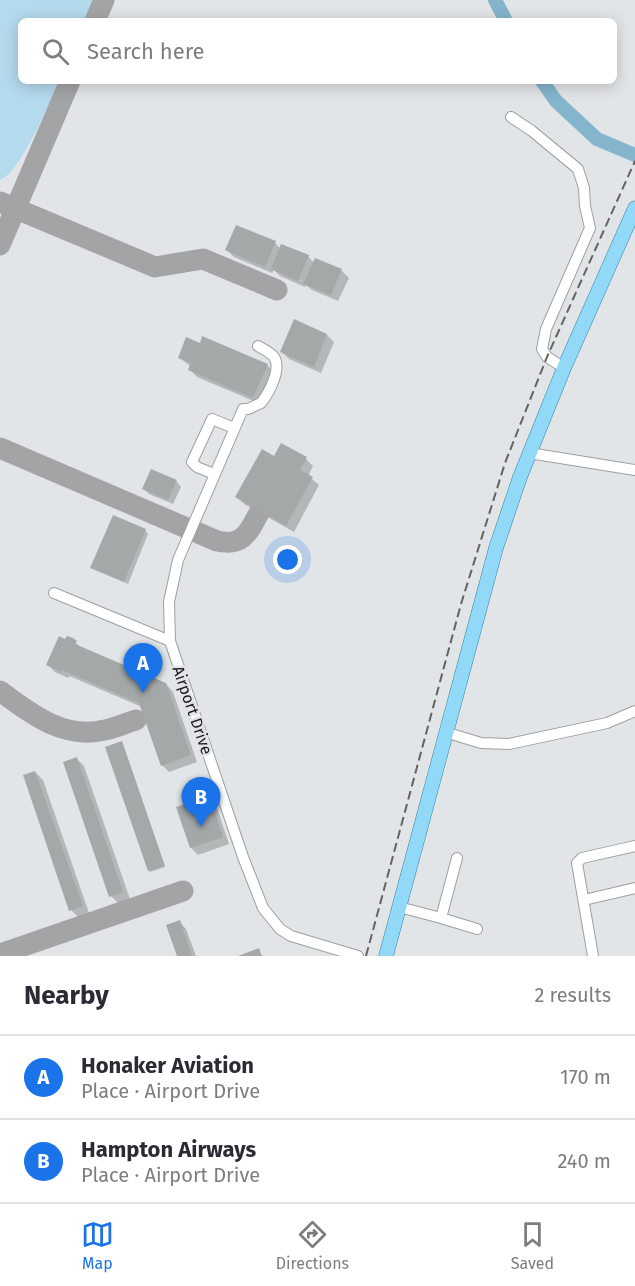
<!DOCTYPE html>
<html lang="en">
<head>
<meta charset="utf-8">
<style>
  :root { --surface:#fff; --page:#f7f7f7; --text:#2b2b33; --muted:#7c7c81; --line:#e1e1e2; --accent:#1a73e8 }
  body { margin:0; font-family:"Fira Sans",sans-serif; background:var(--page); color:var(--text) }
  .you { position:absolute; left:288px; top:560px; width:21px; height:21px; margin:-15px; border:4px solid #fff; border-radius:50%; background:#1a73e8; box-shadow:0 0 0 9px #1a73e833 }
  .badge { display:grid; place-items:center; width:39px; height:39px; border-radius:50%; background:var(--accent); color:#fff; font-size:20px; font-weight:700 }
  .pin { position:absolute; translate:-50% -50px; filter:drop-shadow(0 2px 3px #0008) }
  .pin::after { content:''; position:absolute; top:32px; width:21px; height:18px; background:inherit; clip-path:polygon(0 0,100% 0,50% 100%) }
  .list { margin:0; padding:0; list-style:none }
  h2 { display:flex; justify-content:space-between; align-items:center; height:78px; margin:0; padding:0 24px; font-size:26px }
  h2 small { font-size:20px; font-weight:400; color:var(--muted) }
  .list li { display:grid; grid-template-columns:39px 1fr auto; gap:18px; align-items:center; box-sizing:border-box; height:84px; padding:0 24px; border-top:2px solid var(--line) }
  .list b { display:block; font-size:22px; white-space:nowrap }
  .list p { margin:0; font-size:20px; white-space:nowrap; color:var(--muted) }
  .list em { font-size:20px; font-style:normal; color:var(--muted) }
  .icon { flex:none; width:33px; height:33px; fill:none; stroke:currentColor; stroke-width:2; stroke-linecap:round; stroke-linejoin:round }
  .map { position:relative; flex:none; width:635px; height:956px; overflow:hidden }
  .search { position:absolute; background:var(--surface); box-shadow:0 3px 15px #0003; left:18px; right:18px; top:18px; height:66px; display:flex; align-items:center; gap:15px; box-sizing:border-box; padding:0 21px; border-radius:9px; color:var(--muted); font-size:22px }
  .sheet { height:246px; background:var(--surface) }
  nav { display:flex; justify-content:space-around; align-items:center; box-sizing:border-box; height:84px; border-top:2px solid var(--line); background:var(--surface); font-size:16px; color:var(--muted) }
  nav a { display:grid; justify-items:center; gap:3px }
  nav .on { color:var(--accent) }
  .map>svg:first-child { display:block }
  .green { fill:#b4daed }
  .shadow { fill:#0003 }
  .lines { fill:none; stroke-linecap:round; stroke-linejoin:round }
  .river { stroke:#84b5cc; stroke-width:14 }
  .taxiway { stroke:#a2a4a6; stroke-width:21 }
  .building { fill:#a5a8a9 }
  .minor-casing { stroke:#9ca0a1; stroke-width:12 }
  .major-casing { stroke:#3785a6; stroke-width:15 }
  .minor { stroke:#fff; stroke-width:10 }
  .major { stroke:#91d9f7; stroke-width:14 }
  .rail { stroke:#626365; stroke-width:2; stroke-dasharray:9 4.5; stroke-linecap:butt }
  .labels { text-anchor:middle; stroke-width:5; stroke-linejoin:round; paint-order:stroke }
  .street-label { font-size:16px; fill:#18191a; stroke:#e2e5e7 }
</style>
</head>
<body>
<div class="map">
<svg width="635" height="956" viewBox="0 0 635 956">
  <rect width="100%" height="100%" fill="#e2e5e7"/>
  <path class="green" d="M0 0H93L84 21H21V81H59C49 103 21 172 0 180Z"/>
  <path class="shadow" d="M275 243 281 249 308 256 314 263 316 260 342 271 349 278 338 301 312 290 306 285 305 287 280 276 274 270 272 273 234 257 227 250Z
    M327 335 334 342 321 373 289 359 282 352Z
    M180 358 267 365 274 372 261 404 197 377 190 370 191 367Z
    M275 458 306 459 313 466 308 476 319 485 294 532 244 504 237 497Z
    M176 481 181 487 173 504 149 494 144 489Z
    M145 530 148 534 128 584 92 568Z
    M72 639 82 649 166 684 173 692 197 762 169 772 162 765 142 707 69 676 68 678 55 672 48 665 66 641Z
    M122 742 165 867 150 872 149 870Z
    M77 759 84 766 130 899 118 903 111 896Z
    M35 772 43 780 89 913 78 917 71 910Z
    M206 789 213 796 229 844 198 855 191 848 197 802Z
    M179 921 186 929 196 956H178Z"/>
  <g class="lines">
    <path class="river" d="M495 0 506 21
      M542 81 556 101 597 139 635 155"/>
    <path class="taxiway" d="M95 21 104 0
      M0 202 155 267 203 259 277 290
      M0 245 70 81
      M0 448 217 541C244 547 249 531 260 511
      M0 691C31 714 64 740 105 730 115 728 126 723 136 720
      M0 954 183 891"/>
  </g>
  <path class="building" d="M236 225 276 241 265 267 225 250Z
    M281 244 309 255 298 281 271 269Z
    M315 258 342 269 331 295 303 284Z
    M294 319 327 334 314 367 280 352Z
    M202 336 268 364 253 398 188 370 191 363 178 358 186 337 200 343Z
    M281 443 307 457 300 470 313 477 286 526 235 497 262 449 274 456Z
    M151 469 177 480 168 500 142 489Z
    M113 515 146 529 124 582 90 568Z
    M59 636 65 639 67 636 73 638 77 641 75 644 166 683 191 755 161 766 139 703 62 670 61 672 46 665Z
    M122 741 165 866 148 871 105 747Z
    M77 757 123 892 109 897 63 762Z
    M35 771 83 906 69 911 23 775Z
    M207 787 223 837 190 848 176 807 195 801 194 793Z
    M180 920 192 956H177L166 925Z
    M259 948 262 956H238Z"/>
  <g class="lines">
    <g class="minor-casing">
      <path id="minor" d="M511 117 532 131 578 169 584 188 585 206 590 228 546 329 542 349 547 357 564 368
        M258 346C263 349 270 352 274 357 282 369 269 393 261 403L248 409H243L178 560 169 602 170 641 243 857 263 908 280 929 291 936 358 956
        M529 453 635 470
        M214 474 197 467 192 462 212 419 234 428
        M54 593 170 641
        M448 733 481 743 509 744 607 723 635 711
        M584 900 635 888
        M399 907 441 918 457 858
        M441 918 477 929
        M593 956 577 863 582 858 635 846"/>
    </g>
    <g class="major-casing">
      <path id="major" d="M386 956 496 548 520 477 564 368 635 208"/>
    </g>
    <use href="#minor" class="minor"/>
    <use href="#major" class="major"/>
    <path class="rail" d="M366 956 461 604 505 463 547 357 635 161"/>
  </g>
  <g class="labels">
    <g class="street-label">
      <text transform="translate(193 710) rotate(71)" y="6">Airport Drive</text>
    </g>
  </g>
</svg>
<div class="you"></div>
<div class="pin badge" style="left:143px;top:693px">A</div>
<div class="pin badge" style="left:201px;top:827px">B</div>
<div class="search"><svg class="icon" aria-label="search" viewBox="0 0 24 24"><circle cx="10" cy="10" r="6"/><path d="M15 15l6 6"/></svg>Search here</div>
</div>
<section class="sheet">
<h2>Nearby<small>2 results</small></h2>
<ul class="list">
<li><span class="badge">A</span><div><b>Honaker Aviation</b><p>Place · Airport Drive</p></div><em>170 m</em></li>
<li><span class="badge">B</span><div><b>Hampton Airways</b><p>Place · Airport Drive</p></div><em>240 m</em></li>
</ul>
</section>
<nav>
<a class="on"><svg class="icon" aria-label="map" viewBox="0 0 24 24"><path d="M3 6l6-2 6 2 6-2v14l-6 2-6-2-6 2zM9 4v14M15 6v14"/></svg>Map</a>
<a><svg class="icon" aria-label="directions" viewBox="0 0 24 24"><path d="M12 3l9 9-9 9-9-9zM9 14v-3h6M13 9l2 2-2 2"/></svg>Directions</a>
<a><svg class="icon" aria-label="saved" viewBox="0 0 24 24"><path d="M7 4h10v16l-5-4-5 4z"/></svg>Saved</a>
</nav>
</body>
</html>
